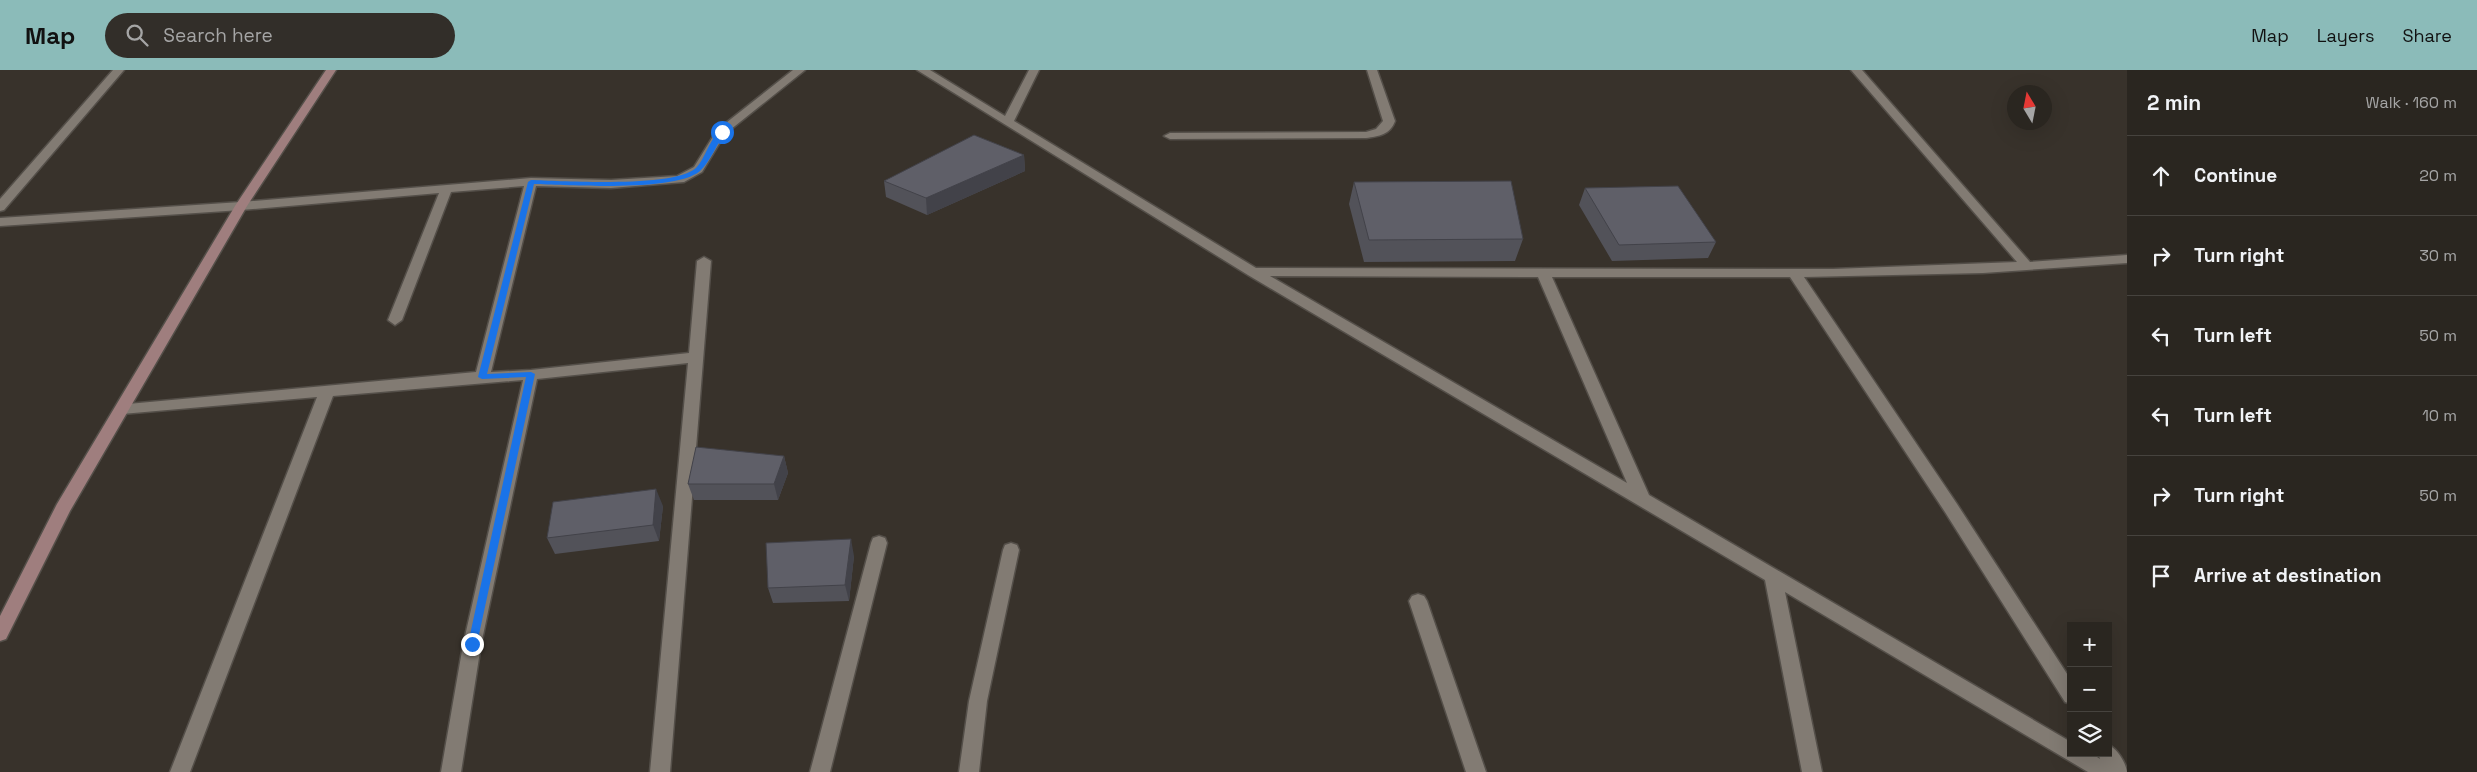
<!DOCTYPE html>
<html lang="en">
<head>
<meta charset="utf-8">
<style>
  :root { --surface:#2a2620; --page:#322e29; --text:#f1f3f6; --muted:#a5a5a5; --line:#46433e; --accent:#8bbbb9 }
  body { margin:0; font-family:"Space Grotesk",sans-serif; background:var(--page); color:var(--text) }
  .controls { position:absolute; right:15px; bottom:15px; display:grid; overflow:hidden; border-radius:0px; box-shadow:0 5px 20px #0002 }
  .controls button { width:45px; height:45px; display:grid; place-items:center; padding:0; border:0; border-bottom:1px solid var(--line); background:var(--surface); color:var(--text); font:25px sans-serif }
  .compass { position:absolute; left:2007px; top:15px; width:45px; height:45px; border-radius:50%; background:var(--surface); box-shadow:0 5px 20px #0002; rotate:350deg }
  .stop { position:absolute; width:15px; height:15px; margin:-11px; border:4px solid #1a73e8; border-radius:50%; background:#fff }
  .stop.end { background:#1a73e8; border-color:#fff; box-shadow:0 1px 5px #0008 }
  .list { margin:0; padding:0; list-style:none }
  h2 { display:flex; justify-content:space-between; align-items:center; height:65px; margin:0; padding:0 20px; font-size:21px }
  h2 small { font-size:16px; font-weight:400; color:var(--muted) }
  .list li { display:grid; grid-template-columns:32px 1fr auto; gap:15px; align-items:center; box-sizing:border-box; height:80px; padding:0 20px; border-top:1px solid var(--line) }
  .list b { display:block; font-size:19px; white-space:nowrap }
  .list em { font-size:16px; font-style:normal; color:var(--muted) }
  .icon { flex:none; width:28px; height:28px; fill:none; stroke:currentColor; stroke-width:2; stroke-linecap:round; stroke-linejoin:round }
  .map { position:relative; flex:none; width:2127px; height:702px; overflow:hidden }
  header { display:flex; align-items:center; gap:30px; box-sizing:border-box; height:70px; padding:0 25px; background:var(--accent); color:#111 }
  header strong { font-size:24px }
  nav { display:flex; gap:28px; margin-inline-start:auto; font-size:18px }
  .search { width:350px; height:45px; background:var(--page); display:flex; align-items:center; gap:12px; box-sizing:border-box; padding:0 18px; border-radius:28px; color:var(--muted); font-size:19px }
  main { display:flex }
  aside { flex:1; background:var(--surface) }
  .map>svg:first-child { display:block }
  .lines { fill:none; stroke-linecap:round; stroke-linejoin:round }
  .street-casing { stroke:#544f49; stroke-width:3 }
  .secondary-casing { stroke:#544f49; stroke-width:3 }
  .street { fill:#827b73; fill-rule:evenodd }
  .secondary { fill:#9f7e7e; fill-rule:evenodd }
  .wall { fill:#525259 }
  .shaded-wall { fill:#424249 }
  .building { fill:#5f5f68; stroke:#424249 }
  .route { fill:#1a73e8 }
</style>
</head>
<body>
<header>
<strong>Map</strong>
<div class="search"><svg class="icon" aria-label="search" viewBox="0 0 24 24"><circle cx="10" cy="10" r="6"/><path d="M15 15l6 6"/></svg>Search here</div>
<nav><a>Map</a><a>Layers</a><a>Share</a></nav>
</header>
<main>
<div class="map">
<svg width="2127" height="702" viewBox="0 0 2127 702">
  <rect width="100%" height="100%" fill="#38322b"/>
  <g class="lines">
    <g class="street-casing">
      <path id="street" d="M113 0H124L4 140 0 141V129Z
        M793 0H805L725 64 702 102 684 112 611 118 536 116 491 302 531 300 689 283 697 191 704 187 711 191 670 702H650L688 293 537 309 481 575 461 702H441L463 575 523 310 333 326 190 702H170L317 327 122 344 117 343 115 339 117 335 476 302 524 116 451 122 402 250 395 255 388 250 439 123 241 140 0 156V148L241 132 531 108 611 110 677 106 694 97 717 60Z
        M917 0H930L1005 46 1029 0H1039L1014 51 1256 198 1833 199 2017 192 1851 0H1862L2030 192 2127 185V193L1983 203 1804 207 1957 434 2071 610V634L2065 632 1945 442 1790 207H1552L1649 425 2071 672V683H2091L2100 689 2098 683H2108V675C2117 678 2126 693 2127 702H2088L1785 522 1822 702H1802L1765 510 1248 205ZM1270 206 1538 207 1627 413Z
        M1367 0H1377L1395 51C1390 65 1379 66 1366 68L1170 69 1164 66 1170 63 1366 62 1376 59 1383 51Z
        M879 466 885 468 887 473 830 702H810L871 473 873 468Z
        M1011 473 1017 475 1019 480 987 631 979 702H959L969 631 1003 480 1005 475Z
        M1418 524 1424 526 1427 531 1486 702H1466L1409 531 1412 526Z"/>
    </g>
    <g class="secondary-casing">
      <path id="secondary" d="M326 0H336L247 136 70 441 6 569 0 571V546L57 434 235 136Z"/>
    </g>
    <use href="#street" class="street"/>
    <use href="#secondary" class="secondary"/>
  </g>
  <path class="wall" d="M1024 85 1025 101 927 145 886 127 884 111Z
    M1354 112 1523 169 1515 191 1364 192 1349 134Z
    M1585 118 1716 172 1708 188 1612 191 1579 135Z
    M784 386 788 403 778 430H694L688 414Z
    M663 436 659 471 555 484 547 468Z
    M854 486 849 531 773 533 768 518Z"/>
  <path class="shaded-wall" d="M1024 85 1025 101 927 145 926 128Z
    M784 386 788 403 778 430 774 414Z
    M656 419 663 436 659 471 653 455Z
    M851 469 854 486 849 531 845 515Z"/>
  <path class="building" d="M974 65 1024 85 926 128 884 111Z
    M1511 111 1523 169 1369 170 1354 112Z
    M1678 116 1716 172 1619 175 1585 118Z
    M696 377 784 386 774 414H688Z
    M656 419 653 455 547 468 553 432Z
    M851 469 845 515 768 518 766 473Z"/>
  <path class="route" d="M722 60 725 62C717 74 710 92 700 101 676 122 569 115 534 114L487 304 531 302 535 304 477 574 476 577H469L468 574 526 307 482 309 478 307 528 112 531 110C563 111 674 118 696 98 706 88 709 68 722 60Z"/>
</svg>
<div class="controls">
<button>+</button>
<button>−</button>
<button><svg class="icon" aria-label="layers" viewBox="0 0 24 24"><path d="M12 4l9 5-9 5-9-5zM3 14l9 5 9-5"/></svg></button>
</div>
<svg class="compass" viewBox="-18 -18 36 36"><path d="M0-13l5 13h-10z" fill="#e53935"/><path d="M0 13l5-13h-10z" fill="#a5a5a5"/></svg>
<div class="stop" style="left:722px;top:62px"></div>
<div class="stop end" style="left:472px;top:574px"></div>
</div>
<aside>
<h2>2 min<small>Walk · 160 m</small></h2>
<ul class="list">
<li><svg class="icon" aria-label="ahead" viewBox="0 0 24 24"><path d="M12 20V5M6 11l6-6 6 6"/></svg><div><b>Continue</b></div><em>20 m</em></li>
<li><svg class="icon" aria-label="right" viewBox="0 0 24 24"><path d="M7 20v-9h11M14 6l5 5-5 5"/></svg><div><b>Turn right</b></div><em>30 m</em></li>
<li><svg class="icon" aria-label="left" viewBox="0 0 24 24"><path d="M17 20v-9H6M10 6l-5 5 5 5"/></svg><div><b>Turn left</b></div><em>50 m</em></li>
<li><svg class="icon" aria-label="left" viewBox="0 0 24 24"><path d="M17 20v-9H6M10 6l-5 5 5 5"/></svg><div><b>Turn left</b></div><em>10 m</em></li>
<li><svg class="icon" aria-label="right" viewBox="0 0 24 24"><path d="M7 20v-9h11M14 6l5 5-5 5"/></svg><div><b>Turn right</b></div><em>50 m</em></li>
<li><svg class="icon" aria-label="arrive" viewBox="0 0 24 24"><path d="M6 21V4h12l-3 4 3 4H6"/></svg><div><b>Arrive at destination</b></div></li>
</ul>
</aside>
</main>
</body>
</html>
